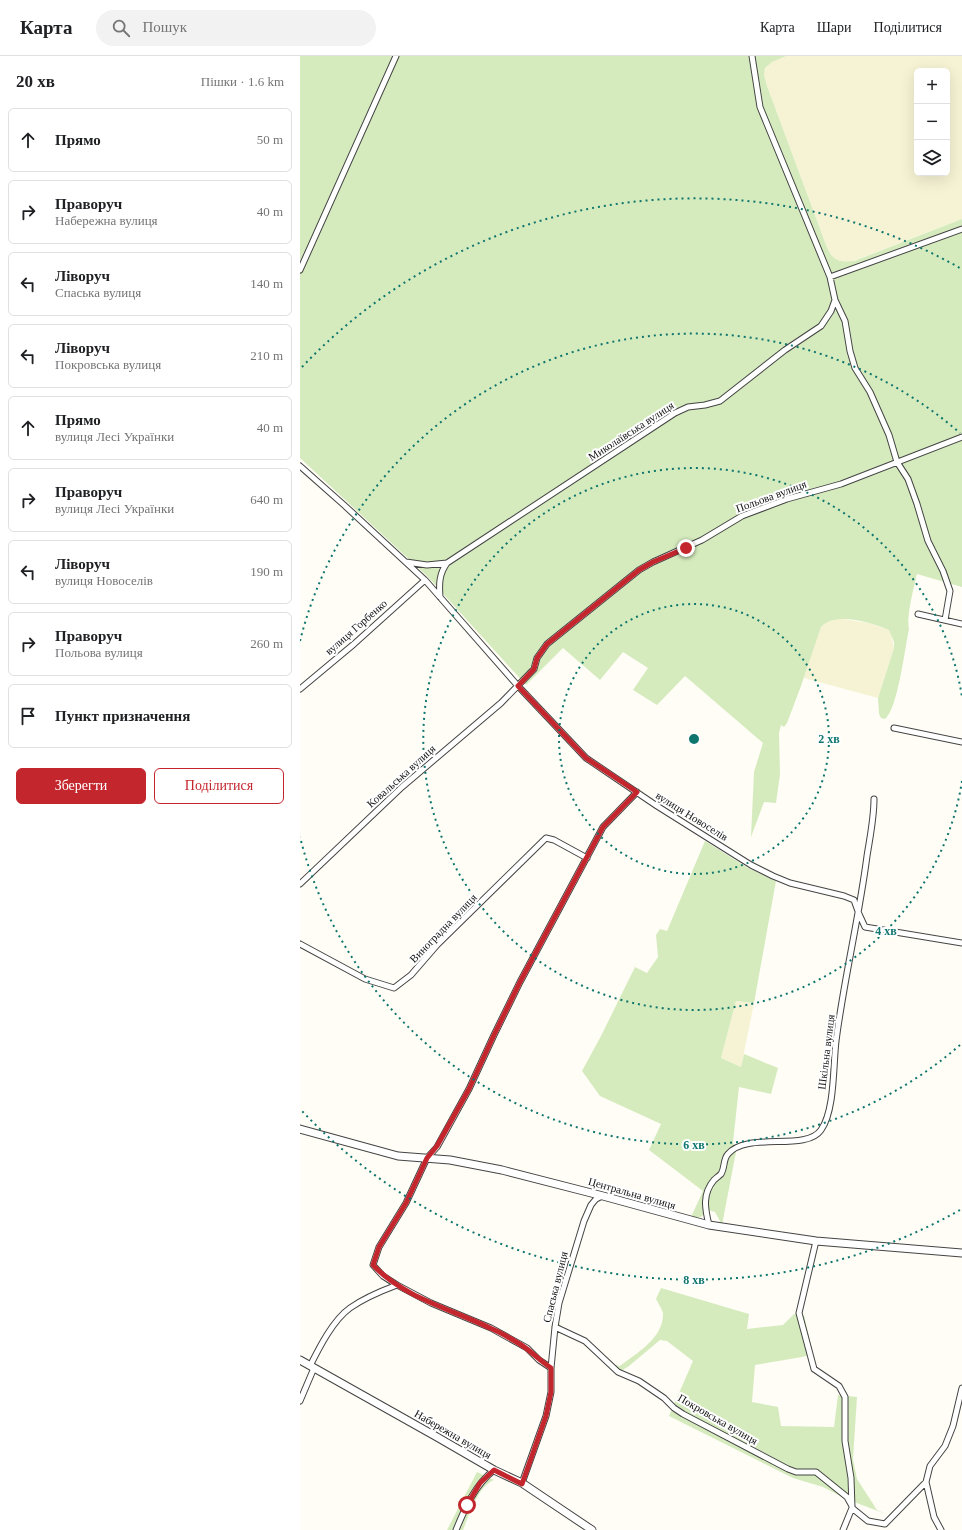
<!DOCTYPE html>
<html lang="uk">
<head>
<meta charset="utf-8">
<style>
  :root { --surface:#fff; --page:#f2f2f2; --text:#202124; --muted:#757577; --line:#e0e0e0; --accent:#c4262e }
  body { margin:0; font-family:Georgia,serif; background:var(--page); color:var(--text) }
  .controls { position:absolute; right:12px; top:12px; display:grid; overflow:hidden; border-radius:6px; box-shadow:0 4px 16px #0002 }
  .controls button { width:36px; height:36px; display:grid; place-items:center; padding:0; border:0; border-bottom:1px solid var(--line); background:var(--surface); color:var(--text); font:20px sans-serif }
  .stop { position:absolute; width:12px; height:12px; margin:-9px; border:3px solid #c4262e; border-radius:50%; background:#fff }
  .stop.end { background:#c4262e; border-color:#fff; box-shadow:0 1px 4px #0008 }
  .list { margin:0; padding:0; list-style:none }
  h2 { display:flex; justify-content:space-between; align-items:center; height:52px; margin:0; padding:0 16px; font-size:17px }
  h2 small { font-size:13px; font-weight:400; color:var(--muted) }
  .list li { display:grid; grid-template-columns:26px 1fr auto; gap:12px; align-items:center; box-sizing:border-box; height:64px; margin:0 8px 8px; padding:0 8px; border:1px solid var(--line); border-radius:6px }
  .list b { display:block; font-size:15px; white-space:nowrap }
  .list p { margin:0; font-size:13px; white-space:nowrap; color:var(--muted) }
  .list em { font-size:13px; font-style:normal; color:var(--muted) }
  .actions { display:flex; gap:8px; padding:12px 16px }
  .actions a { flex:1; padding:9px 0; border:1px solid var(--accent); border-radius:6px; text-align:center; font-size:14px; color:var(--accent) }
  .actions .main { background:var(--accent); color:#fff }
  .icon { flex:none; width:22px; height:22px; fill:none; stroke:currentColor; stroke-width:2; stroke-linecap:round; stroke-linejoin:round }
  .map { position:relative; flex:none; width:662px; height:1474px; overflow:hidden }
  header { display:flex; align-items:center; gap:24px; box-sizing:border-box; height:56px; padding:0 20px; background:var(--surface); border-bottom:1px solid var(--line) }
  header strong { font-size:19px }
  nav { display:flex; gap:22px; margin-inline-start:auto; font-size:14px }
  .search { width:280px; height:36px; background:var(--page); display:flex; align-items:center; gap:10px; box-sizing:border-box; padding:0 14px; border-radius:22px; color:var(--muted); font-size:15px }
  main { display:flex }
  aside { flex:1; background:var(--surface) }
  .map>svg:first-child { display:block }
  .farmland { fill:#f6f3d4; fill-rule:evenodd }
  .green { fill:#d5ebbd }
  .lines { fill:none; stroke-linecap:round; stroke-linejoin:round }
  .minor-casing { stroke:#444; stroke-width:7 }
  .tertiary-casing { stroke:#444; stroke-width:9 }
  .minor { stroke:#fff; stroke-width:5 }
  .tertiary { stroke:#fff; stroke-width:7 }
  .route { stroke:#c4262e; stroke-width:5 }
  .ring { fill:none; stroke:#0f766e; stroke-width:2; stroke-dasharray:2 4 }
  .labels { text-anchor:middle; stroke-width:4; stroke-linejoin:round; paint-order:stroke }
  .street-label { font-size:11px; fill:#111; stroke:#fff }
  .centre { fill:#0f766e; stroke:#fff; stroke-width:2 }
  .ring-label { font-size:12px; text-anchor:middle; font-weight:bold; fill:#0f766e; stroke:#fff; stroke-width:4; stroke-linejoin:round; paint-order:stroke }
</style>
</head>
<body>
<header>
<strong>Карта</strong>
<div class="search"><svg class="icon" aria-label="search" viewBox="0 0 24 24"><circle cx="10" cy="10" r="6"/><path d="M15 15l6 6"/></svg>Пошук</div>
<nav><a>Карта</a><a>Шари</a><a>Поділитися</a></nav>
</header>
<main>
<aside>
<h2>20 хв<small>Пішки · 1.6 km</small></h2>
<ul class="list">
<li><svg class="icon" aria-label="ahead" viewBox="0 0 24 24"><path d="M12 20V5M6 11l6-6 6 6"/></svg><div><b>Прямо</b></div><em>50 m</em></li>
<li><svg class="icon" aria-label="right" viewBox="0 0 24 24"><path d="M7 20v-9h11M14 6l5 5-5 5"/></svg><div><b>Праворуч</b><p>Набережна вулиця</p></div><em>40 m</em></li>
<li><svg class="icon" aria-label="left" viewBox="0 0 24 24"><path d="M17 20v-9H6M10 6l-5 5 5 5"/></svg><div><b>Ліворуч</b><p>Спаська вулиця</p></div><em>140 m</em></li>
<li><svg class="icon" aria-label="left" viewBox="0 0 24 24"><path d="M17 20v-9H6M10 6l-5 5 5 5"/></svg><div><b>Ліворуч</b><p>Покровська вулиця</p></div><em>210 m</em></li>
<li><svg class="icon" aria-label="ahead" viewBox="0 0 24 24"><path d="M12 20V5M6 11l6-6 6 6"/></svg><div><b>Прямо</b><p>вулиця Лесі Українки</p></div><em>40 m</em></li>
<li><svg class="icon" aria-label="right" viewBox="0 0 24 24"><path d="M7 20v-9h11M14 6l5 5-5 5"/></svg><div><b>Праворуч</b><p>вулиця Лесі Українки</p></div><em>640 m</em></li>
<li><svg class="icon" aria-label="left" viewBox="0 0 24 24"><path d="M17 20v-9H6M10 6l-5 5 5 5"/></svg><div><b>Ліворуч</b><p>вулиця Новоселів</p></div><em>190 m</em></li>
<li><svg class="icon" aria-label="right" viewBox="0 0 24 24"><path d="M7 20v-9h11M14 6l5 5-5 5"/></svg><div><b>Праворуч</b><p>Польова вулиця</p></div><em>260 m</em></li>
<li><svg class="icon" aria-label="arrive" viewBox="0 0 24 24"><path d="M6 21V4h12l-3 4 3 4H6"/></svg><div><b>Пункт призначення</b></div></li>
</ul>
<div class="actions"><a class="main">Зберегти</a><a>Поділитися</a></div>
</aside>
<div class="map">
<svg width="662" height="1474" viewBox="0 0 662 1474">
  <rect width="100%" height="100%" fill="#fffdf5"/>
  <path class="farmland" d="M486 0H662V163L553 205H541L535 204 530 197 526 189 467 30 464 19 465 12 472 6ZM617 15H647V117H617Z
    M533 563H542L569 567 589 574 591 578 594 592 578 642 504 622 513 592 521 571 525 566Z
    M436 945 454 947 441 1011 421 1002Z"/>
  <path class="green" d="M0 0H486L472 6 465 12 464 19 467 30 526 189C533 205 537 206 554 205L662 163V531L617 518C614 531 606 562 609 573 605 591 598 653 585 663L581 662 579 658 578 642 594 592V586L589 574C572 567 535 555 521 571L501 630 487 667 484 671 481 669 479 677 480 718 476 747 464 746 451 781 454 716 463 687 385 620 357 649 333 634 348 612 323 596 300 624 263 592 226 629 127 520 0 402Z
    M405 785 448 812 476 825 454 947 436 945 421 1002 441 1011 444 998 478 1012 471 1038 439 1031 433 1086 436 1096 422 1169 415 1156 408 1154 401 1161H391L403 1135 349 1094 361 1068 300 1040 282 1015 301 980 335 911 347 917 358 901 356 879 360 873 367 875Z
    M361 1232 449 1258 447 1273 483 1269 494 1258 504 1259 513 1298 502 1301 455 1309 452 1346 478 1351 481 1370 534 1371 538 1339 557 1341 553 1403 557 1423 577 1454 586 1458 546 1443 523 1431 493 1422 369 1360 393 1305 367 1285 360 1284 329 1310 318 1317 279 1285 258 1274 259 1267 262 1271 287 1284 315 1309 320 1310C337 1297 364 1282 363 1257 362 1253 358 1247 356 1243Z
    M177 1416 194 1424C178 1430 169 1459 163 1474H147Z"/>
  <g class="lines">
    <g class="minor-casing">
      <path id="minor" d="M452 0 460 51 530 221 662 173
        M0 214 96 0
        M530 221 535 244 545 265 550 295 555 312 570 336 589 379 597 406 608 423 617 448 628 485 643 515 650 535 645 564
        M0 410 44 449 125 524 218 630 286 702 357 750 451 809 473 820 490 827 544 840 554 844 559 858 565 871 662 887
        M106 506 127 509 147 507 375 357 388 351 405 349 420 345 485 294 521 270 531 255 535 244
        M140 541C139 528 139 518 147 507
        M618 558 662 568
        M0 633 54 588 125 524
        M594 672 662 686
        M0 828 102 731 201 647 234 613 237 602 247 588 339 514 353 506 402 484 442 460 487 443 541 428 662 381
        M0 888 65 923 94 932 111 919 137 889 246 782 254 784 287 802
        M409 1169C405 1153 402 1138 414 1124 416 1122 419 1120 421 1118 425 1112 423 1103 428 1098 447 1075 506 1096 521 1074 535 1054 533 1010 536 985 544 923 559 862 567 800 570 781 574 762 574 743
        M516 1185 499 1257 514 1313 539 1330 545 1341V1385L551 1422 552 1452 543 1474
        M255 1271 285 1285 318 1316 339 1325 364 1342 374 1352 383 1358 488 1413 496 1416H516L547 1441 552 1450
        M10 1310C19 1292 33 1264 50 1252 64 1242 81 1235 97 1229
        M251 1312 239 1304 227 1292 191 1272 131 1247 97 1229 83 1220 73 1209 79 1191 106 1147 127 1102 137 1091 169 1033 194 979 220 926 303 771 337 736
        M0 1345 14 1312
        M626 1426 634 1461 641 1474
        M222 1427 246 1360 251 1336V1312L255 1271 259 1247 284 1165 291 1149 296 1143 302 1140
        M552 1452 568 1465 585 1468 626 1426 630 1410 645 1390 653 1370 662 1332
        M156 1474C165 1452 175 1429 194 1414"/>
    </g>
    <g class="tertiary-casing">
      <path id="tertiary" d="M0 1073 98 1100 150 1104 202 1114 303 1140 409 1169 516 1185 662 1197
        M0 1304 137 1381 194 1414 222 1427 292 1474"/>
    </g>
    <use href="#minor" class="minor"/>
    <use href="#tertiary" class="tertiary"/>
  </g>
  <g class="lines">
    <path class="route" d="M167 1449 180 1427 194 1414 222 1428 246 1360 251 1336V1312C241 1305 236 1300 227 1293 219 1287 200 1276 190 1272 151 1253 104 1242 73 1209L79 1191 106 1147 127 1102 137 1090 169 1033 194 979 220 926 303 771 337 736 286 702 218 630 234 613 237 602 247 588 339 514 353 506 386 492"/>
  </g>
  <g class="ring">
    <circle cx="394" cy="683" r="135"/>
    <path d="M662 725A271 271 0 1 1 662 641"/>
    <path d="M660 989A406 406 0 0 1 0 781M0 585A406 406 0 0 1 660 377"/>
    <path d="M660 1154A541 541 0 0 1 2 1055M2 311A541 541 0 0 1 660 212"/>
  </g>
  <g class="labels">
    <g class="street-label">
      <text transform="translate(331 375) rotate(-33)" y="4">Миколаївська вулиця</text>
      <text transform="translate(471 440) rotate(-20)" y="4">Польова вулиця</text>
      <text transform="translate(56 571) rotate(-41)" y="4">вулиця Горбенко</text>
      <text transform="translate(101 720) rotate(-42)" y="4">Ковальська вулиця</text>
      <text transform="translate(392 760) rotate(32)" y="4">вулиця Новоселів</text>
      <text transform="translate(143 872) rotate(-46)" y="4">Виноградна вулиця</text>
      <text transform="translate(526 996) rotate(-83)" y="4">Шкільна вулиця</text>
      <text transform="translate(332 1137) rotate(16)" y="4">Центральна вулиця</text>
      <text transform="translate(255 1231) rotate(-76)" y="4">Спаська вулиця</text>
      <text transform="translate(418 1363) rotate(30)" y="4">Покровська вулиця</text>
      <text transform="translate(153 1378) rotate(30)" y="4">Набережна вулиця</text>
    </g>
  </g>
  <circle cx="394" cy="683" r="6" class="centre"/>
  <g class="ring-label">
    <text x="529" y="687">2 хв</text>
    <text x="586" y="879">4 хв</text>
    <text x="394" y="1093">6 хв</text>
    <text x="394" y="1228">8 хв</text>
  </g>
</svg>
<div class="controls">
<button>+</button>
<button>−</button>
<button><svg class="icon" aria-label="layers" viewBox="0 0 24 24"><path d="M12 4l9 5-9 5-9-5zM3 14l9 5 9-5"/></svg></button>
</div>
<div class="stop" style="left:167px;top:1449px"></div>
<div class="stop end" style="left:386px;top:492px"></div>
</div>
</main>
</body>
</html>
